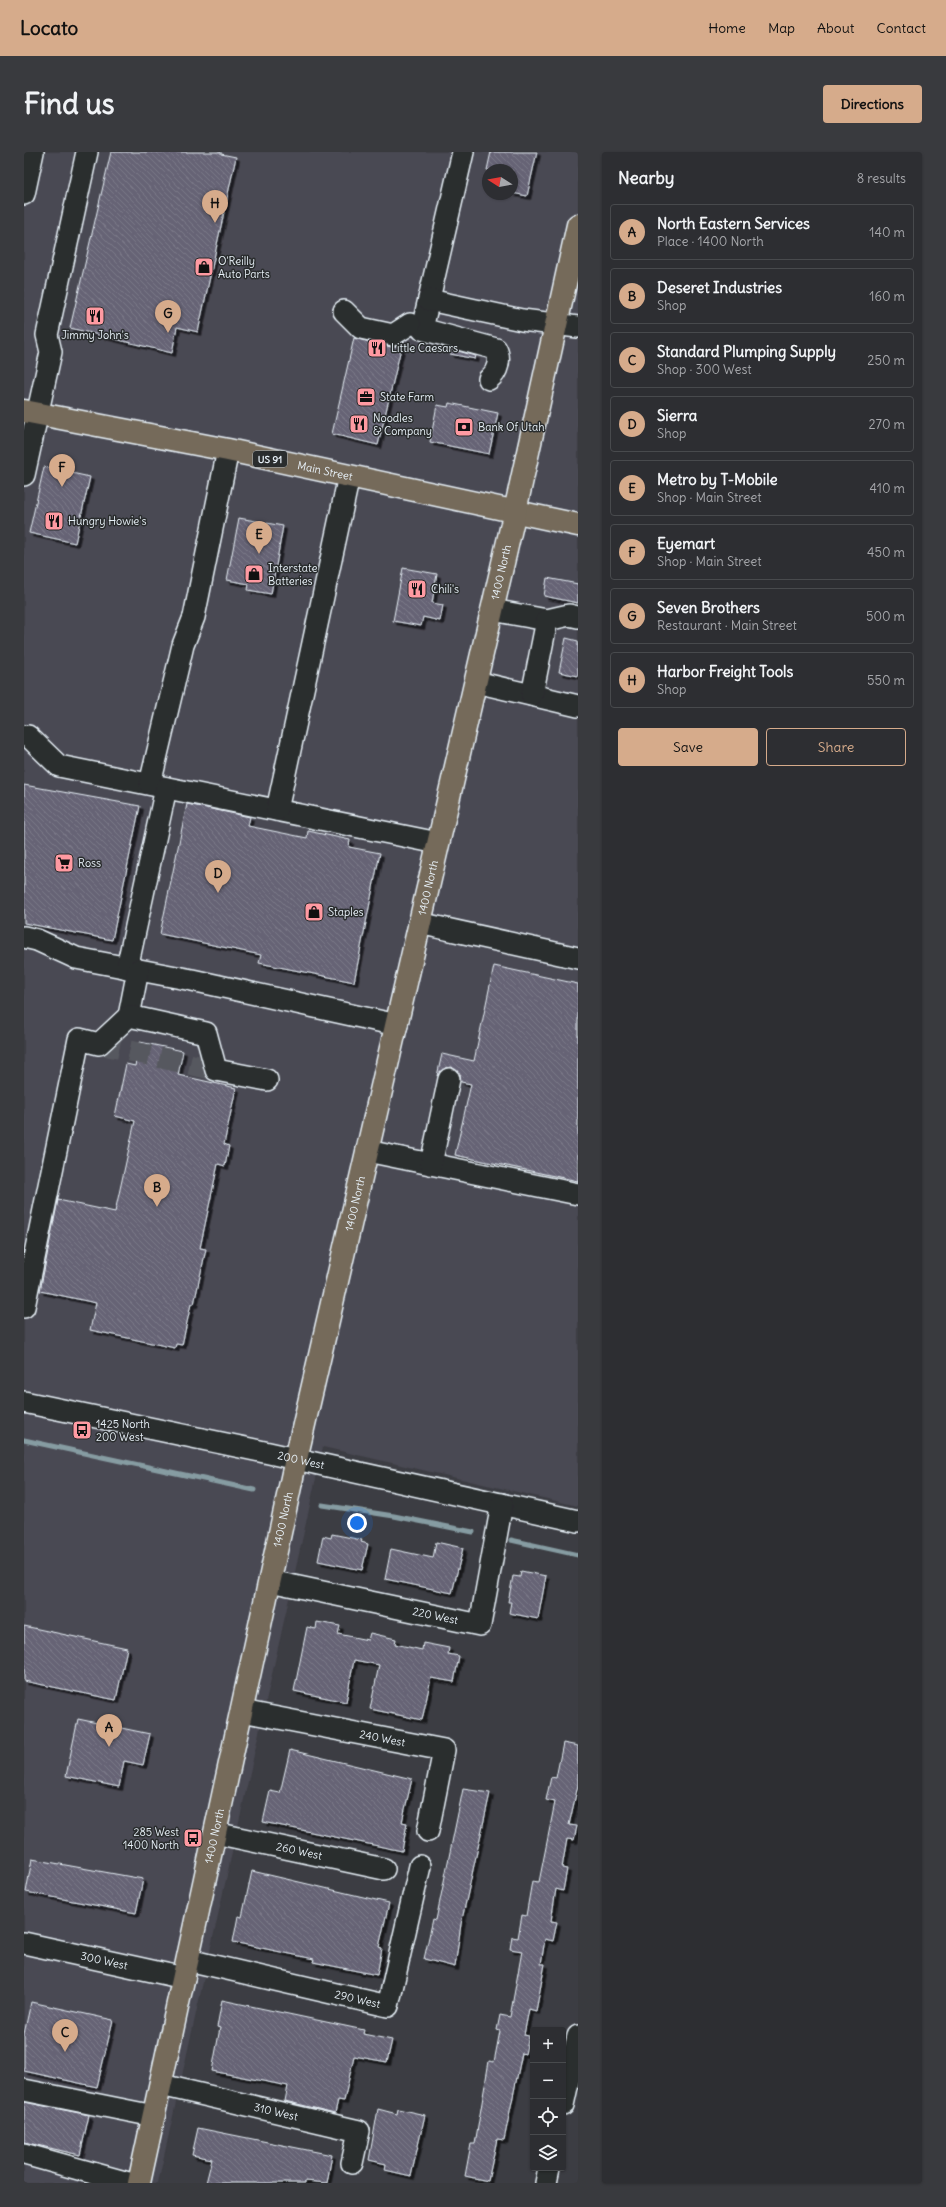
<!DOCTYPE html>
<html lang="en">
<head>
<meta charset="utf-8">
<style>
  :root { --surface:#2d2e32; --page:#393a3e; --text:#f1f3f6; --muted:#a7a8ac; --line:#484a4d; --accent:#d6ab8b }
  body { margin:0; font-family:Delius,sans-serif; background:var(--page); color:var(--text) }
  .controls { position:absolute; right:12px; bottom:12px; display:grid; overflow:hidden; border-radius:4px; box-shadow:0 1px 3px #0004 }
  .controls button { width:36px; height:36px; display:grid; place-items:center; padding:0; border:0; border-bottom:1px solid var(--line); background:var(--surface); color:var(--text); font:20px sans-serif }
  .compass { position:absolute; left:458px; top:12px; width:36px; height:36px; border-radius:50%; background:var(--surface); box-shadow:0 1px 3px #0004; rotate:281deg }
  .you { position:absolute; left:333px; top:1371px; width:14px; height:14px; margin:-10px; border:3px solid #fff; border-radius:50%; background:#1a73e8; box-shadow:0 0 0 6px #1a73e833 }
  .badge { display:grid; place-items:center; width:26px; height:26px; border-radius:50%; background:var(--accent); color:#111; font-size:13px; font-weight:700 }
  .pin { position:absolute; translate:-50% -33px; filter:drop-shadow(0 1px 2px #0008) }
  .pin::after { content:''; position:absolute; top:21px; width:14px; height:12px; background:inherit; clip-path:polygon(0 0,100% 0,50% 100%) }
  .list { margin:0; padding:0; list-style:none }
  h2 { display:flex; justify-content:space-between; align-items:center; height:52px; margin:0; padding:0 16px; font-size:17px }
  h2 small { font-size:13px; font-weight:400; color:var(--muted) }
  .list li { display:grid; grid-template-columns:26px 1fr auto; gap:12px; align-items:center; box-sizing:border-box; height:56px; margin:0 8px 8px; padding:0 8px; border:1px solid var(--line); border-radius:4px }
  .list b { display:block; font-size:15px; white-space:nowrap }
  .list p { margin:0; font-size:13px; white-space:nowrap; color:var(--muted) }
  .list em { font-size:13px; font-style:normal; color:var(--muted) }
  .actions { display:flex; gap:8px; padding:12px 16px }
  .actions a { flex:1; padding:9px 0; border:1px solid var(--accent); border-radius:4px; text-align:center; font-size:14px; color:var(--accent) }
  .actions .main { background:var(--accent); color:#111 }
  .icon { flex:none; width:22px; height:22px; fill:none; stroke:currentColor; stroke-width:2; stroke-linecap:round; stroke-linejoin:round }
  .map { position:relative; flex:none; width:554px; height:2031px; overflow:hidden; border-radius:4px }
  header { display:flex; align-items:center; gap:24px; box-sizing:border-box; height:56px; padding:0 20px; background:var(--accent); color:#111 }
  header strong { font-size:19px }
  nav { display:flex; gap:22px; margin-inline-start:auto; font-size:14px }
  .intro { display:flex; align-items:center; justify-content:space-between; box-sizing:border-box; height:96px; padding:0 24px }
  h1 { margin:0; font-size:28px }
  .button { padding:10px 18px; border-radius:4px; background:var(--accent); color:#111; font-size:14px; font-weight:700 }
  main { display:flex; gap:24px; padding:0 24px }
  aside { flex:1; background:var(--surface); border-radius:4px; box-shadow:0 1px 3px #0004 }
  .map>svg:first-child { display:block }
  .built { fill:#494852; fill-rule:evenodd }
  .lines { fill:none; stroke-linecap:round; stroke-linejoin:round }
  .stream { stroke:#869ca2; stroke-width:5 }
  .building { fill:url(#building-back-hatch); stroke:#e8f1f8; filter:url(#shadow) }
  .minor-tunnel { stroke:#56585e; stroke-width:21; stroke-dasharray:21 10; stroke-linecap:butt }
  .minor-casing { stroke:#e8f1f8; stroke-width:24 }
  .major-casing { stroke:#e8f1f8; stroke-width:25 }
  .minor { stroke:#2a2d2e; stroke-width:21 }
  .major { stroke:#746a5a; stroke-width:22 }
  .labels { text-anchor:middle; stroke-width:3; stroke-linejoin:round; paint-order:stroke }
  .shield { fill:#2a2d2e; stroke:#afb6bb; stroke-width:1 }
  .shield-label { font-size:10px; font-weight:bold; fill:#e8f1f8 }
  .poi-label { font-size:11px; fill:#e8f1f8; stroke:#2a2d2e; text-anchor:start }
  .street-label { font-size:11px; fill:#e8f1f8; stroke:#2a2d2e }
</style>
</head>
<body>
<header>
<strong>Locato</strong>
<nav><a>Home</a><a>Map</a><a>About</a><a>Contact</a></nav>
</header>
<div class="intro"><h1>Find us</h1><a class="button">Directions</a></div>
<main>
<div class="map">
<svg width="554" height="2031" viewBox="0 0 554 2031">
  <defs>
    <pattern id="building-back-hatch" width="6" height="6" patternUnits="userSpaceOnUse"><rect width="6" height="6" fill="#666375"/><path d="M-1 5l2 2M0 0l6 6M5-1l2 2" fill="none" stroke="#7c7a89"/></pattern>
    <filter id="shadow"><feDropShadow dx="3.5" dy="3.5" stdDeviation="0" flood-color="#0009"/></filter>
  </defs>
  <rect width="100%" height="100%" fill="#3c3d43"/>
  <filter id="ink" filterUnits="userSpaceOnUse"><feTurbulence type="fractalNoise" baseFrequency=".025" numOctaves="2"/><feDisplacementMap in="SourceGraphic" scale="8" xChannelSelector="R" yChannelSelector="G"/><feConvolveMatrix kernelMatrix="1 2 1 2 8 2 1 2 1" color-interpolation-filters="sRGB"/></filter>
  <g filter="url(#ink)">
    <path class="built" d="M0 0H554V1354L299 1295 134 2031H0ZM464 18H488V42H464Z"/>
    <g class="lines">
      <path class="stream" d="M0 1288 230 1338
        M298 1353 370 1364 449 1380
        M487 1388 554 1403"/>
    </g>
    <path class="building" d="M87 0H197V2L212 5 174 180 153 175 148 201 46 176Z
      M467 0H513L503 44 488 41V18H463Z
      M330 186 367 195 378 192 354 293 308 282Z
      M427 197 452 204 451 207 426 202Z
      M425 251 474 261 465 302 406 290 413 253 424 255Z
      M20 315 66 325 51 391 5 381Z
      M215 366 259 374 247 442 224 438 225 432 203 428Z
      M379 416 413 422 408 451 419 453 416 469 399 465 397 474 369 469Z
      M523 426 554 432V451L520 444Z
      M542 486 554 489V524L535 520Z
      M0 633 116 654 88 788 0 771Z
      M163 652 226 665 224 674 283 686 284 679 326 688 325 695 356 701 330 830 235 811 237 803 136 782Z
      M470 814 554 832V1029L431 1003 447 932 437 930 436 923 428 915 421 916 413 924 418 902 450 909Z
      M116 890 159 899 154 923 212 936 200 992 205 994 201 1014 194 1012 176 1096 182 1097 170 1152H167L158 1193 152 1192 151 1196 66 1178 72 1151 16 1139 34 1048 91 1060 111 969 91 964 102 912 111 914Z
      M308 1382 338 1388 337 1390 344 1392 338 1418 294 1409 299 1384 307 1386Z
      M412 1390 439 1396 428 1441 361 1427 367 1397 409 1406Z
      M497 1419 522 1424 514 1467 485 1461 487 1450H484L489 1424 496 1425Z
      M293 1470 316 1474 314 1482 344 1488 346 1481 372 1487 371 1492 398 1498 399 1491 425 1496 424 1502 435 1504 430 1530 407 1526 398 1568 346 1557 355 1513 330 1508 322 1550 270 1539 283 1475 292 1477Z
      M0 1474 103 1496 92 1548 0 1529Z
      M54 1567 126 1582 119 1613 100 1609 95 1635 42 1624Z
      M539 1591 554 1594V1633L545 1673 553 1674 550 1688 543 1687 538 1716 543 1717 539 1739 532 1737 527 1769 533 1770 529 1789 521 1787 517 1812H521L512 1859 505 1857 500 1883 505 1884 501 1902 498 1901 480 1988 473 1987 464 2029 441 2024 447 1992H451L465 1909 470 1910 476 1879 473 1878 476 1863 486 1865 498 1799 486 1797 488 1785 494 1786 498 1763 502 1764 508 1729 515 1730 531 1650 522 1648 527 1625 532 1626Z
      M266 1598 388 1627 378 1670 383 1671 378 1699 239 1670 246 1639 256 1641Z
      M439 1637 466 1641 437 1772 431 1815 400 1807 409 1767 412 1768Z
      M8 1707 119 1727 112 1761 2 1740Z
      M228 1719 365 1751 355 1795 358 1796 353 1823 289 1810 290 1807 209 1790 214 1764 218 1765Z
      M198 1848 340 1878 339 1882 368 1888 363 1910 330 1904 320 1949 314 1948 311 1961 261 1949 264 1934 188 1919 196 1876 193 1875Z
      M7 1850 89 1868 73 1935 0 1919V1882Z
      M0 1950 65 1963 56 2003 0 1990Z
      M354 1957 373 1962 374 1957 401 1963 387 2024 361 2018 362 2012 345 2008Z
      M174 1976 308 2003 303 2031 281 2029V2031H182L188 2007 168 2003Z"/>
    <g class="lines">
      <path class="minor-tunnel" d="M75 892 192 918"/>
      <g class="minor-casing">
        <g id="minor">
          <path d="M439 0 398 177 472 197C477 207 474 220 465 227"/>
          <path d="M0 42 9 0"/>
          <path d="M405 148 498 168 554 175"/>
          <path d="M320 159 337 176 369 183 386 172"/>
          <path d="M0 323 27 200 23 183 63 0"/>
          <path d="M468 458 523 468"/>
          <path d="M452 530 554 554"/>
          <path d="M508 543 523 468 545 463 554 465"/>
          <path d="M0 584H4L35 614 414 691"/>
          <path d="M126 632 159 493 170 465 204 298"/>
          <path d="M253 658 325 324"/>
          <path d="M395 771 554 806"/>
          <path d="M0 785 13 788 52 806 168 828 373 873"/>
          <path d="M103 816 142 636"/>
          <path d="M105 864 114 818"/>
          <path d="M343 999 554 1042"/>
          <path d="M407 1012 425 927"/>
          <path d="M0 1155 55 887 75 892 105 864 182 881 192 918 243 928"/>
          <path id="s1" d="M0 1250 245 1301 554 1369"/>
          <path id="s2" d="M246 1429 456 1473 478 1352"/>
          <path id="s3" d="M218 1559 420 1598 404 1679"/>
          <path id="s4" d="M191 1681 360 1717"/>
          <path id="s5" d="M0 1791 160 1826"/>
          <path id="s6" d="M164 1808 364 1854 396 1714"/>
          <path id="s7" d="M137 1933 335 1979 328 2011"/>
          <path d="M0 1938 130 1964"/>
          <path d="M539 1953 554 1884"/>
          <path d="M0 2002 105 2031"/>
          <path d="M522 2031 525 2016"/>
        </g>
      </g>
      <g class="major-casing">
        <g id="major">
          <path id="s8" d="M0 259 204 298 554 373"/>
          <path id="s9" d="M115 2031 272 1307 491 359 554 73"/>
        </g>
      </g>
      <use href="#minor" class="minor"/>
      <use href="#major" class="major"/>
    </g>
  </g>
  <defs>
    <g id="shop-square" transform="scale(1)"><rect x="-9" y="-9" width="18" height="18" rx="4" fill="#ff9aa2" stroke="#2a2d2e"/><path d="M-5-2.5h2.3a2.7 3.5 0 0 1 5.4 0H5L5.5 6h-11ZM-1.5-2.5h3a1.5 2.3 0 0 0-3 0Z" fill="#111"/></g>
    <g id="restaurant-square" transform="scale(1)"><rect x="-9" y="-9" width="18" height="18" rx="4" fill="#ff9aa2" stroke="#2a2d2e"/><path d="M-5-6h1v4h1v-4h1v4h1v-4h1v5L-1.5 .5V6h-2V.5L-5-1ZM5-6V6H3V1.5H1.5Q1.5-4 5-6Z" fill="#111"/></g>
    <g id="office-square" transform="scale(1)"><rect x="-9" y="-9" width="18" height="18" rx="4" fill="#ff9aa2" stroke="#2a2d2e"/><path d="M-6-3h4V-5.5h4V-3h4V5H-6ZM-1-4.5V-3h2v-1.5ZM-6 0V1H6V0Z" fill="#111"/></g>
    <g id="bank-square" transform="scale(1)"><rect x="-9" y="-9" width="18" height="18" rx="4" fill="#ff9aa2" stroke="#2a2d2e"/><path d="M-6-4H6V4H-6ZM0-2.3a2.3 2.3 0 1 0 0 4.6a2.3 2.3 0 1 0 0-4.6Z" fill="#111"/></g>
    <g id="supermarket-square" transform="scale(1)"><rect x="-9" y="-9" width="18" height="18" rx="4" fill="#ff9aa2" stroke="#2a2d2e"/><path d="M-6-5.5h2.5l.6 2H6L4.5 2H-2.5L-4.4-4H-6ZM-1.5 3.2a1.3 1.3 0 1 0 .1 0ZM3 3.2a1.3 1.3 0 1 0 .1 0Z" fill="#111"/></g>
    <g id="bus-square" transform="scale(1)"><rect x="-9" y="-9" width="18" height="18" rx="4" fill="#ff9aa2" stroke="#2a2d2e"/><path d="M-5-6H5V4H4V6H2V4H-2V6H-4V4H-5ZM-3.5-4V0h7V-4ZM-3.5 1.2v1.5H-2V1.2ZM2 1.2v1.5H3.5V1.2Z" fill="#111"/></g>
  </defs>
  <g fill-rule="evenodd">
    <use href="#shop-square" x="180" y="115"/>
    <use href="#restaurant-square" x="71" y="164"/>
    <use href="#restaurant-square" x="353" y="196"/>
    <use href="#office-square" x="342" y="245"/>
    <use href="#restaurant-square" x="335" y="272"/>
    <use href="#bank-square" x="440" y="275"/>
    <use href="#restaurant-square" x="30" y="369"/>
    <use href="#shop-square" x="230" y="422"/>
    <use href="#restaurant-square" x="393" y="437"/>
    <use href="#supermarket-square" x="40" y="711"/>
    <use href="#shop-square" x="290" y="760"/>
    <use href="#bus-square" x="58" y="1278"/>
    <use href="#bus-square" x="169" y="1686"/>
  </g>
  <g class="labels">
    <rect class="shield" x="229" y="299" width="34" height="16" rx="3"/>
    <g class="shield-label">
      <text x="246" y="311">US 91</text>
    </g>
    <g class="poi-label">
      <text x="194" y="113">O'Reilly<tspan x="194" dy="13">Auto Parts</tspan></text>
      <text x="71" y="187" text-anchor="middle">Jimmy John's</text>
      <text x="367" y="200">Little Caesars</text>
      <text x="356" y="249">State Farm</text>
      <text x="349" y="270">Noodles<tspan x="349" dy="13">&amp; Company</tspan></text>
      <text x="454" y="279">Bank Of Utah</text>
      <text x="44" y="373">Hungry Howie's</text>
      <text x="244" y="420">Interstate<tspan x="244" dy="13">Batteries</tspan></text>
      <text x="407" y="441">Chili's</text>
      <text x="54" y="715">Ross</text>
      <text x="304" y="764">Staples</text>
      <text x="72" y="1276">1425 North<tspan x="72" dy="13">200 West</tspan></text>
      <text x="155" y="1684" text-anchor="end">285 West<tspan x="155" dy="13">1400 North</tspan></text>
    </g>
    <g class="street-label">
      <text dy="4" stroke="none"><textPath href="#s8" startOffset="307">Main Street</textPath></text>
      <text dy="4" stroke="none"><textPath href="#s9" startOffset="1651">1400 North</textPath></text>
      <text dy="4" stroke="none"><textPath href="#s9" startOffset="1327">1400 North</textPath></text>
      <text dy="4" stroke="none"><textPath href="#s9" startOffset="1003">1400 North</textPath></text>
      <text dy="4" stroke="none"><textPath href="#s1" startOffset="283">200 West</textPath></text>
      <text dy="4" stroke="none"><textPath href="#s9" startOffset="679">1400 North</textPath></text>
      <text dy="4" stroke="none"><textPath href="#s2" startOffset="169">220 West</textPath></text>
      <text dy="4" stroke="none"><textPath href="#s3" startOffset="143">240 West</textPath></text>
      <text dy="4" stroke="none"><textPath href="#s9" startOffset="355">1400 North</textPath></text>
      <text dy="4" stroke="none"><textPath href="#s4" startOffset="86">260 West</textPath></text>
      <text dy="4" stroke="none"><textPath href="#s5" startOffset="82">300 West</textPath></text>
      <text dy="4" stroke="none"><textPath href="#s6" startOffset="174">290 West</textPath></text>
      <text dy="4" stroke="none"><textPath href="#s7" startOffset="118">310 West</textPath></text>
    </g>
  </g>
</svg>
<div class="controls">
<button>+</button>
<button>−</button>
<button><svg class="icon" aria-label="locate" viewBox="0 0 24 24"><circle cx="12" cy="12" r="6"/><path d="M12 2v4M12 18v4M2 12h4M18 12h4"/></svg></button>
<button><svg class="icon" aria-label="layers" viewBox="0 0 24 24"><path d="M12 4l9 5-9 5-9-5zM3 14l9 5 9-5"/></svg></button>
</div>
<svg class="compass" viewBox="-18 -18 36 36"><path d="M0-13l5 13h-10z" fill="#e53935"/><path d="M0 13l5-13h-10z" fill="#a7a8ac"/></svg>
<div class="you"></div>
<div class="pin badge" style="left:85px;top:1595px">A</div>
<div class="pin badge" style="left:133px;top:1055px">B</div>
<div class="pin badge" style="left:41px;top:1900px">C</div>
<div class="pin badge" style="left:194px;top:741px">D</div>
<div class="pin badge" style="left:235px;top:402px">E</div>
<div class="pin badge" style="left:38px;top:335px">F</div>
<div class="pin badge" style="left:144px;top:181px">G</div>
<div class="pin badge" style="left:191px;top:71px">H</div>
</div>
<aside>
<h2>Nearby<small>8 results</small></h2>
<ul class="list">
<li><span class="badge">A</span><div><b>North Eastern Services</b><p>Place · 1400 North</p></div><em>140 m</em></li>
<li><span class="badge">B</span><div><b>Deseret Industries</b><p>Shop</p></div><em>160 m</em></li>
<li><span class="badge">C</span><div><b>Standard Plumping Supply</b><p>Shop · 300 West</p></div><em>250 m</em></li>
<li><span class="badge">D</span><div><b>Sierra</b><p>Shop</p></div><em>270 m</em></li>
<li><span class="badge">E</span><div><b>Metro by T-Mobile</b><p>Shop · Main Street</p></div><em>410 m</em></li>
<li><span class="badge">F</span><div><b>Eyemart</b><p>Shop · Main Street</p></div><em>450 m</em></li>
<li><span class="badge">G</span><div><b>Seven Brothers</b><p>Restaurant · Main Street</p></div><em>500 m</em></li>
<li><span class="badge">H</span><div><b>Harbor Freight Tools</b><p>Shop</p></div><em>550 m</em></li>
</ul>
<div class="actions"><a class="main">Save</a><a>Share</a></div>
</aside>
</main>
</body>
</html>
